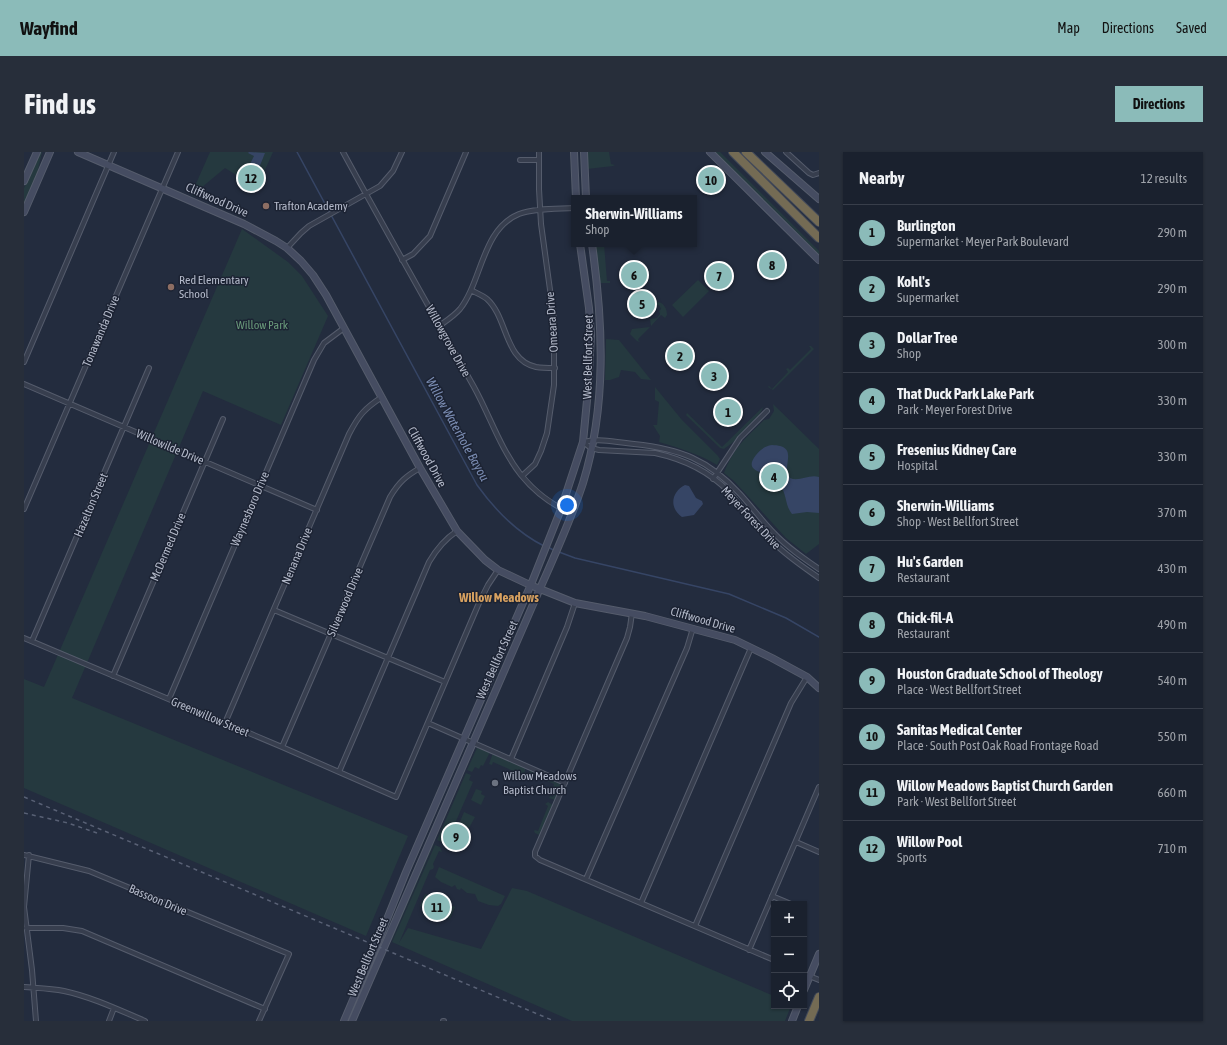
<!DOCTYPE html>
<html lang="en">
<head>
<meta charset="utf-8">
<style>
  :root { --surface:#1a212e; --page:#272e3a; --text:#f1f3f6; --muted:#9fa3aa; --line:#383e4a; --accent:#8bbbb9 }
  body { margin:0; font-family:"Asap Condensed",sans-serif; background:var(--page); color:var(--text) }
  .controls { position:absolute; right:12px; bottom:12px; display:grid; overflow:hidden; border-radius:0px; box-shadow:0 1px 3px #0004 }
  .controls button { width:36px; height:36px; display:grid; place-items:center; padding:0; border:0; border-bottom:1px solid var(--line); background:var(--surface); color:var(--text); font:20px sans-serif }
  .you { position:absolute; left:543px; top:353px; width:14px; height:14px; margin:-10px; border:3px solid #fff; border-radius:50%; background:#1a73e8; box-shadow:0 0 0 6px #1a73e833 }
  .badge { display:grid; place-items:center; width:26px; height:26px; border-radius:50%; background:var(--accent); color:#111; font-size:13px; font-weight:700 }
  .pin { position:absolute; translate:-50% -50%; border:2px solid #fff; box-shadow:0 1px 4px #0006 }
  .popup { position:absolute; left:547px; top:43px; width:126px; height:52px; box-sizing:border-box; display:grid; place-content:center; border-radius:0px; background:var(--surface); filter:drop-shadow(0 1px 3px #0005); font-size:13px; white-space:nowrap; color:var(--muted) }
  .popup b { font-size:15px; color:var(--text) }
  .popup::after { content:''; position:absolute; left:50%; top:100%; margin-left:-8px; border:8px solid transparent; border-top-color:var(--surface) }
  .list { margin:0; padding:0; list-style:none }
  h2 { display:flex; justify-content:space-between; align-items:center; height:52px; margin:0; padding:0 16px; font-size:17px }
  h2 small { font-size:13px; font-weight:400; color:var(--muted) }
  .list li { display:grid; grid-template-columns:26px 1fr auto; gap:12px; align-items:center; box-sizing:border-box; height:56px; padding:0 16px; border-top:1px solid var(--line) }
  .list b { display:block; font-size:15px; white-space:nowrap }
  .list p { margin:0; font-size:13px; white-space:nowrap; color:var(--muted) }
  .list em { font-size:13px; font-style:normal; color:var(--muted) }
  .icon { flex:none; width:22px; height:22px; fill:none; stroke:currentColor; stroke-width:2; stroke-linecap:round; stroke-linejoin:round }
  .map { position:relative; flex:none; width:795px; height:869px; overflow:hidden; border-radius:0px }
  header { display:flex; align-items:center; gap:24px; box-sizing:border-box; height:56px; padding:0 20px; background:var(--accent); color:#111 }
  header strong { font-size:19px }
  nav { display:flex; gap:22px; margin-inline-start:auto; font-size:14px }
  .intro { display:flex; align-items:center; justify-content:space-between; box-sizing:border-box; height:96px; padding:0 24px }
  h1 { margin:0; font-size:28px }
  .button { padding:10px 18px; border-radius:0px; background:var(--accent); color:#111; font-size:14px; font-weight:700 }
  main { display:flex; gap:24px; padding:0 24px }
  aside { flex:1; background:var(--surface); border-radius:0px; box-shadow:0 1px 3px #0004 }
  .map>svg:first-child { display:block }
  .green { fill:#25393f }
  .water { fill:#364565 }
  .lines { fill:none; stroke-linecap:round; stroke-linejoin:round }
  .stream { stroke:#364565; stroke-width:1.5 }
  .street-casing { stroke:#555c6c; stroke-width:6 }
  .secondary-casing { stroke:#555c6c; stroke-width:8 }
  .highway-casing { stroke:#424959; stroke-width:10 }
  .street { stroke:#373e4e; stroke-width:4 }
  .secondary { stroke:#454c61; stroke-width:6 }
  .highway { stroke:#746b54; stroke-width:8 }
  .rail { stroke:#596175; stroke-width:1.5; stroke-dasharray:4 4; stroke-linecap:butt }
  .education-dot { fill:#8d6e63; stroke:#1c2333; stroke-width:1.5 }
  .worship-dot { fill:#6b7280; stroke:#1c2333; stroke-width:1.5 }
  .labels { text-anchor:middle; stroke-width:3; stroke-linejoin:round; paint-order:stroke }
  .street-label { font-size:12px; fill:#b3b9c9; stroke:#1c2333 }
  .poi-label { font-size:12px; fill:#b3b9c9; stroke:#1c2333; text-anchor:start }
  .park-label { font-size:12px; fill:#699a7a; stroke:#1c2333 }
  .water-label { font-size:13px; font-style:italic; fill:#7a8cb2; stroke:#1c2333 }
  .neighbourhood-label { font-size:13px; font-weight:bold; fill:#d7a160; stroke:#1c2333 }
</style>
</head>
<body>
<header>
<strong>Wayfind</strong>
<nav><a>Map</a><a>Directions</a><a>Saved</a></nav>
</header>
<div class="intro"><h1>Find us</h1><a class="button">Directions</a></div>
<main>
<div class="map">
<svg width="795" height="869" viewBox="0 0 795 869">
  <rect width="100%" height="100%" fill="#232c3e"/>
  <path class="green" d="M15 0H18C14 17 11 38 0 51V36Z
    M186 0H249L233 36 201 16 177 36 172 45 167 43Z
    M564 0H585L587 12 591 13 589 14 563 17Z
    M690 0H696L795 99V103Z
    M218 77 264 110 278 124 304 164 257 273 179 239 48 546 384 684 342 784 0 636V527L20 535Z
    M569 92H580L583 129H586V131H577L575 129Z
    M674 128 685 139 659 165 648 153Z
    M634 150C640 151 643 157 643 163L641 166 637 163 627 174 626 167 633 166 636 162 635 159 637 157 635 153 632 154V151Z
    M626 175 615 186 614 188 616 190 613 189 606 182 608 177Z
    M582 187 595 188 627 228 617 227 611 220 597 218 595 225 586 228H581Z
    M785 194H787L790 197 749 238 744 235 745 234 748 237 764 220 762 217 764 216 766 218 787 197Z
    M631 235 658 268 694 304 696 307 693 313C675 302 655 296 635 290L636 284 629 273H633L635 250 631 248Z
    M749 252 795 297V392L782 402 762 386 710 329 700 321C710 295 721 287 740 268L745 267 750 259Z
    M739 255C735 269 712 289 700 297L696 296 662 263 663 261 698 295Z
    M455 595 466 600 459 614 457 613 455 617 451 615 448 620 443 618 453 596Z
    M469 601 501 615V619L498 628H495L496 622 469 610 468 613 465 612Z
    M507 617 537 631 531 648 525 646 526 644 529 645 532 637 529 635 530 632 507 622 505 625 504 624Z
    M442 621 447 623 445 628 449 630 422 692 413 688Z
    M452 637 458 639 457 642 461 644 457 653 447 648Z
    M524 650 529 653 515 683 511 681 510 679 511 678 514 679 524 654 521 652Z
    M440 660 451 665 445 676 435 672Z
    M409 692H410L368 788 366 787Z
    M411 693 416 695 418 700 415 699 409 712 410 715 409 717 406 718 375 791 384 776 457 797 488 736 503 739 750 844V854H767L761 869H548L368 790Z
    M415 715 481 744 477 752 474 754 465 753 454 749 451 742 443 741 437 736 436 738 433 737 431 733 428 735 417 730 411 725Z
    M401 742 431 755 426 767 396 754Z"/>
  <path class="water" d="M225 0 241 1 235 16 226 12 230 4 224 1Z
    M748 293C777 294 756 314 766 326 775 330 785 322 795 325V361L783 360 768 362C761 354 763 342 756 333 753 329 748 326 744 323 733 319 721 317 732 303 737 297 741 294 748 293Z
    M661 333 665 334 672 346 678 349 679 352 670 363 658 365C645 356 647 340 661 333Z"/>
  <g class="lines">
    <path class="stream" d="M273 0 453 333C471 358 492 380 520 394
      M524 395 531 399
      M535 400 551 406 705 442 762 466 795 485"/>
    <g class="street-casing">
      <path id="street" d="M319 0C362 79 406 157 450 235 466 264 476 296 497 323 510 339 528 353 547 361
        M762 0 785 21 789 23 795 21
        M496 8H514
        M263 96 277 81 285 74 356 34 369 19 378 0
        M378 108 389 102 406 84 442 0
        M447 138C452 141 458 143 463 147 484 166 480 208 512 215 518 216 524 216 531 216
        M415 174C422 169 430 164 436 157 458 129 458 77 495 62 511 56 533 57 550 56
        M0 210 90 0
        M0 232 293 358
        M559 290 567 296 575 298 631 301C659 307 685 319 705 340 719 356 732 373 747 388 761 403 778 414 795 426
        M559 290C575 286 593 290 610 292 656 297 684 307 716 342 728 355 738 369 750 381 763 395 779 406 795 417
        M498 324 511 312 517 299 523 281 530 233V167L517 72 515 37V0
        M689 327 716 286 743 259
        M0 357 154 0
        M250 458 421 530
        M608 461 606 475 603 486 511 700V704L516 708 750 808
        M0 486 258 595 372 645 455 451 464 433 474 418
        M8 489 125 216
        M89 524 199 267
        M145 547 290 208 300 191 320 176
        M201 571 325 282C335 263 340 257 358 245
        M404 571 541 631
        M258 595 366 345C375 330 382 324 396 316
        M487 607 543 475 551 451
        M315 620 405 410C412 398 421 387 433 379
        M772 690 795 700
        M0 703 65 719 265 802 235 869
        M5 703 0 755 8 818 12 869
        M562 727 663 496 669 476
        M748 744 767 752
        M617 751 727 496
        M671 774 767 551 783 525
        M2 776H39L58 779 241 857
        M725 798 795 635
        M780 822 795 828
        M0 835C13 836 27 836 40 839 68 845 95 858 121 869
        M85 869 90 856
        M419 869H420"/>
    </g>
    <g class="secondary-casing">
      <path id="secondary" d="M54 0 220 72 252 89 263 96 277 109 289 123 302 143 396 316 433 379 461 408 474 418 506 433 551 451 621 464 711 488 748 506 783 525 795 536
        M550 0 552 46
        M560 0 562 46
        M686 0 795 108
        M741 0 795 47
        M0 29 13 0
        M0 60 26 0
        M780 838 795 802
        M320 869 357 782 382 720 508 430 537 357 559 290 564 238 567 183 565 156 556 92
        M328 869 514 441C530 405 547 368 559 331 583 253 579 171 568 92
        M768 869 774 854"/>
    </g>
    <g class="highway-casing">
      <path id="highway" d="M709 0 795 86
        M722 0 795 70
        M785 869 795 845"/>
    </g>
    <use href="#street" class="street"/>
    <use href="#secondary" class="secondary"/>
    <use href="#highway" class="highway"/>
    <path class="rail" d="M0 645 530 869
      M0 661 44 671 73 681"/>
  </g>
  <g class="education-dot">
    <circle cx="242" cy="54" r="4"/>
    <circle cx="147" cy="135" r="4"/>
  </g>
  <circle class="worship-dot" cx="471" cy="631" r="4"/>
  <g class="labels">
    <g class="street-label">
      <text transform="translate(193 48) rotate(24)" y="4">Cliffwood Drive</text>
      <text transform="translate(528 170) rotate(-94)" y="4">Omeara Drive</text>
      <text transform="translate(77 179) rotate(-67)" y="4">Tonawanda Drive</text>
      <text transform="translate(424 189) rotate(61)" y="4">Willowgrove Drive</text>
      <text transform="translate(564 205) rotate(-89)" y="4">West Bellfort Street</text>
      <text transform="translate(146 295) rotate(23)" y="4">Willowilde Drive</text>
      <text transform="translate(403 305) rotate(61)" y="4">Cliffwood Drive</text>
      <text transform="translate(67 353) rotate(-67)" y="4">Hazelton Street</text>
      <text transform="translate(226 357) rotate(-67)" y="4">Waynesboro Drive</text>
      <text transform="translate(727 366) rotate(47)" y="4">Meyer Forest Drive</text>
      <text transform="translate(144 395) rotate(-67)" y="4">McDermed Drive</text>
      <text transform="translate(273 404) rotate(-67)" y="4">Nenana Drive</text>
      <text transform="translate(321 450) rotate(-67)" y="4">Silverwood Drive</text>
      <text transform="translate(679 468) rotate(16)" y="4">Cliffwood Drive</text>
      <text transform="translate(473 508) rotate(-66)" y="4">West Bellfort Street</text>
      <text transform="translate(186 565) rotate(23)" y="4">Greenwillow Street</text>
      <text transform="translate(134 748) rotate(23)" y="4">Bassoon Drive</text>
      <text transform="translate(344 805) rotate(-67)" y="4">West Bellfort Street</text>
    </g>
    <g class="poi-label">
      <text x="250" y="58">Trafton Academy</text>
      <text x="155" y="132">Red Elementary<tspan x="155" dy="14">School</tspan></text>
      <text x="479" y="628">Willow Meadows<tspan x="479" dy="14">Baptist Church</tspan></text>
    </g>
    <g class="park-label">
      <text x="238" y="177">Willow Park</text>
    </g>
    <g class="water-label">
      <text transform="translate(434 277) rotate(61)" y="5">Willow Waterhole Bayou</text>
    </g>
    <g class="neighbourhood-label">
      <text x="475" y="450">Willow Meadows</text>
    </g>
  </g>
</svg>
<div class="controls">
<button>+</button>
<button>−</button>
<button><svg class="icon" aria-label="locate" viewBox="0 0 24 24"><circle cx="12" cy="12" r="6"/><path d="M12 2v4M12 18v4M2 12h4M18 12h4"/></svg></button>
</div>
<div class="you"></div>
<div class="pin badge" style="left:704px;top:260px">1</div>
<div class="pin badge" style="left:656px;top:204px">2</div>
<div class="pin badge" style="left:690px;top:224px">3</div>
<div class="pin badge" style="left:750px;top:325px">4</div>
<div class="pin badge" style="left:618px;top:152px">5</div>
<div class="pin badge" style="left:610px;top:123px">6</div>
<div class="popup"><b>Sherwin-Williams</b>Shop</div>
<div class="pin badge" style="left:695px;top:124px">7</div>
<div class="pin badge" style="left:748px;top:113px">8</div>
<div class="pin badge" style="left:432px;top:685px">9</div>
<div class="pin badge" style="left:687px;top:28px">10</div>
<div class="pin badge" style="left:413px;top:755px">11</div>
<div class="pin badge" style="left:227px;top:26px">12</div>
</div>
<aside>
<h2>Nearby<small>12 results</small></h2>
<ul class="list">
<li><span class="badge">1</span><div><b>Burlington</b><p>Supermarket · Meyer Park Boulevard</p></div><em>290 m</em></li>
<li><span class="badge">2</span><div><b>Kohl's</b><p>Supermarket</p></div><em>290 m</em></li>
<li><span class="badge">3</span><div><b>Dollar Tree</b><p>Shop</p></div><em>300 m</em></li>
<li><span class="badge">4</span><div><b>That Duck Park Lake Park</b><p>Park · Meyer Forest Drive</p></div><em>330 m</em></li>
<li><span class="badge">5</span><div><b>Fresenius Kidney Care</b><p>Hospital</p></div><em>330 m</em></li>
<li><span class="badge">6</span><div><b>Sherwin-Williams</b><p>Shop · West Bellfort Street</p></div><em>370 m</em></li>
<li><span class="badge">7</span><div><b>Hu's Garden</b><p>Restaurant</p></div><em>430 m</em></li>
<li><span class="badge">8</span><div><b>Chick-fil-A</b><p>Restaurant</p></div><em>490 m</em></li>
<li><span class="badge">9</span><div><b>Houston Graduate School of Theology</b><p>Place · West Bellfort Street</p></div><em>540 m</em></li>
<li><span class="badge">10</span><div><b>Sanitas Medical Center</b><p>Place · South Post Oak Road Frontage Road</p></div><em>550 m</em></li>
<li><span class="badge">11</span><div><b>Willow Meadows Baptist Church Garden</b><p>Park · West Bellfort Street</p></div><em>660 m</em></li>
<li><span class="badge">12</span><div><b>Willow Pool</b><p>Sports</p></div><em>710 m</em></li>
</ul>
</aside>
</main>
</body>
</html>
